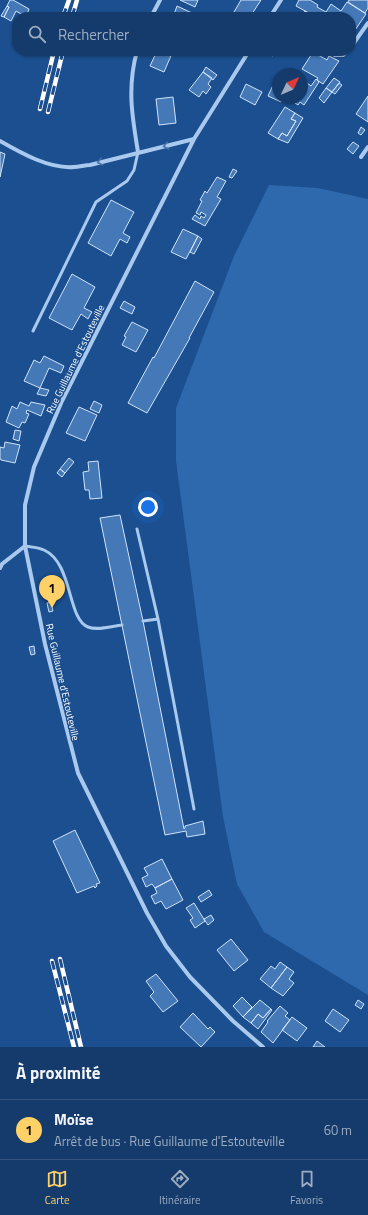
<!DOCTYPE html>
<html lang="fr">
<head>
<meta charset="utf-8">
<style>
  :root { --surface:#143b6b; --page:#214673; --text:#f1f3f6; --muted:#9dadc1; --line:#33557e; --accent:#ffd166 }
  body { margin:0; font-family:"Titillium Web",sans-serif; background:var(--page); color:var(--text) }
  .compass { position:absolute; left:272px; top:68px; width:36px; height:36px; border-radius:50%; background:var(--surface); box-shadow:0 1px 3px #0004; rotate:46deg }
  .you { position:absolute; left:148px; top:507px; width:14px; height:14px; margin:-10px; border:3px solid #fff; border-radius:50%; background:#1a73e8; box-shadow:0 0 0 6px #1a73e833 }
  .badge { display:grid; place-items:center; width:26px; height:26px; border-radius:50%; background:var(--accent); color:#111; font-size:13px; font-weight:700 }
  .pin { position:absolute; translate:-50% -33px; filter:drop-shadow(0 1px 2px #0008) }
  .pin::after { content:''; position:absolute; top:21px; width:14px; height:12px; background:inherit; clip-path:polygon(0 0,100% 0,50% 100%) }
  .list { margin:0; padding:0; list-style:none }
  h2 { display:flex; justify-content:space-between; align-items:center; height:52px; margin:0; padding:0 16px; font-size:17px }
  h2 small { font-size:13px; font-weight:400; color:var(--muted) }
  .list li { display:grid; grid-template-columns:26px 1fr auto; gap:12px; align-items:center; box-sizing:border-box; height:60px; padding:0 16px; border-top:1px solid var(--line) }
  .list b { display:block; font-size:15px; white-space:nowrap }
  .list p { margin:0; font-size:13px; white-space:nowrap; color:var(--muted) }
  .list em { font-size:13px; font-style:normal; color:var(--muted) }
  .icon { flex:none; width:22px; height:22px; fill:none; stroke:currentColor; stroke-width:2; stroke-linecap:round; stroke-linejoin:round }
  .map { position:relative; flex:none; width:368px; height:1047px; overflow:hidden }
  .search { position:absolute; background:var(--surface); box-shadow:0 1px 3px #0004; left:12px; right:12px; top:12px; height:44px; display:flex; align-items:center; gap:10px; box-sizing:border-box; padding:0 14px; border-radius:16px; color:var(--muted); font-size:15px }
  .sheet { height:112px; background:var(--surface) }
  nav { display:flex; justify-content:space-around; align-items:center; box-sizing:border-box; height:56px; border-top:1px solid var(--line); background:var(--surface); font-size:11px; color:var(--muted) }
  nav a { display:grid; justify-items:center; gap:2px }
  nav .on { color:var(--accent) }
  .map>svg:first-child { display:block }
  .green { fill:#2e69ad }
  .building { fill:#4478b7; stroke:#cfe3fa }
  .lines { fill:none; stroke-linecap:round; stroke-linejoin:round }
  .service { stroke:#a9c9ee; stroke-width:3 }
  .minor { stroke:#a9c9ee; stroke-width:4 }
  .rail-casing { stroke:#fff; stroke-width:4.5 }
  .rail { stroke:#1b4f8f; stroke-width:3; stroke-dasharray:9; stroke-linecap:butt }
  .oneway { stroke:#4674ac }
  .labels { text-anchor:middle; stroke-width:3; stroke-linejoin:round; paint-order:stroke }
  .street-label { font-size:10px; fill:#fff; stroke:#1b4f8f }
</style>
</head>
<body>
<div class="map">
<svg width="368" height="1047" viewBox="0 0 368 1047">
  <rect width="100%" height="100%" fill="#1b4f8f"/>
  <path class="green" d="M269 185 318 188 368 199V995L264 932 237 884 223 817 176 461V408L234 256Z"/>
  <path class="building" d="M10 0H13L29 9 26 17 16 11 11 21 4 17 9 7 7 6Z
    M180 0H198L195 7Z
    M241 0H261L250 17H242L234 12Z
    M299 0H310L318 5 317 7 326 12 331 4 341 11 347 2 366 14 351 36V17H316L296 6Z
    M349 0H368V8L365 13 348 2Z
    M7 6 9 7 4 17 1 16Z
    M177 6 192 13 191 17H173Z
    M305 11 316 17H301Z
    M234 12 242 17H231Z
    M157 51H173L164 72 150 66Z
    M263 51H276L273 56Z
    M313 52 327 60 329 56 339 61 323 84 317 80 318 78 302 69Z
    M206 67 217 75 213 80 203 72Z
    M203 72 212 78 208 84 211 87 206 94 203 91 199 97 189 90Z
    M334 78 340 82 332 92 326 88Z
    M302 79 311 86 316 79 319 82 304 105 300 102 298 105 288 98H302Z
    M274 83 278 85V98H283L281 102 268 96Z
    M339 83 342 85 335 94 332 92Z
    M246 84 262 92 255 105 240 97Z
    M326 88 332 92 324 103 319 98Z
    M368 96V122L356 114Z
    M173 97 176 123 159 125 156 99Z
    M285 107 295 113 291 119 296 121 287 136 282 133 278 139 268 133Z
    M295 113 303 118 288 143 278 139 282 133 287 136 296 121 291 119Z
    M361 127 365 130 361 135 358 133Z
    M353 142 359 146 353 154 347 149Z
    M0 152 5 154 0 177Z
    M233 169 237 171 232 178 229 177Z
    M217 177 226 181 217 197 221 199 205 226 192 219 195 215 200 219 201 216 204 218 206 215 201 212 200 215 196 213 202 201 200 200 205 191 207 193Z
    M111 200 134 212 123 233 130 237 127 243 120 239 111 256 88 243Z
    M183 229 198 236 186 259 171 252Z
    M198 236 202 239 194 254 190 252Z
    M72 274 95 287 84 308 92 312 90 315 88 319 81 314 72 330 49 318Z
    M195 281 214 292 189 338H190L147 413 128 403 153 357 154 358Z
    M124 301 135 307 132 314 120 308Z
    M132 322 148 330 136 352 122 345 126 337 124 336Z
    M44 356 64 366 61 373 49 368 40 388 24 381 34 360 40 363Z
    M40 388 49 390 46 396 37 394Z
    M94 401 102 405 99 413 90 409Z
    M20 402 29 406 31 402 45 405 41 416 27 410 26 413 29 414 25 423 22 422 19 428 6 422 12 406 17 409Z
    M79 407 97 415 85 441 66 433Z
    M15 430 21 431 19 441 13 439Z
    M5 442 20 445 15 463 1 460 0 458V447L4 448Z
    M69 458 74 462 65 473 60 469Z
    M98 461 102 498 90 499 89 490H85L83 472 89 471 88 462Z
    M60 469 65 473 62 477 57 473Z
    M120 515 143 621 184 829 185 828V826L203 821 205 834 187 837 186 831 165 835 100 518Z
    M51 602 53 611 49 612 47 603Z
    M34 646 35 654 31 655 29 647Z
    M75 830 100 883 96 884 97 886 95 888 94 886 77 893 53 841Z
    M162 859 172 879 155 888 152 884 146 887 142 878 148 875 144 868Z
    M172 879 183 900 166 909 161 901 155 904 151 896 157 893 155 888Z
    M209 890 212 895 201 902 198 897Z
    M194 903 205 921 195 928 190 920 193 918 186 908Z
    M211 915 214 920 208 925 204 919Z
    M231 939 248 960 234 971 217 950Z
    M280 962 287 967 271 988 260 979 271 966 275 969Z
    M287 967 294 972 289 979 294 983 283 996 271 988Z
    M156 974 178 1001 163 1012 150 996 154 992 146 981Z
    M242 997 252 1007 243 1017 233 1006Z
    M260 1000 271 1009 263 1018 258 1014 251 1023 243 1017Z
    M358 1000 364 1004 361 1009 355 1005Z
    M280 1006 288 1013 285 1016 290 1020 273 1043 261 1032 268 1022 267 1021Z
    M271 1009 272 1010 258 1029 251 1023 258 1014 263 1018Z
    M333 1009 349 1020 340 1032 325 1021Z
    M193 1013 208 1029 210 1027 215 1032 201 1047 180 1027Z
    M292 1017 307 1028 297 1041 282 1030Z
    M317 1041 325 1047H313Z"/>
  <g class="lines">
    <path class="service" d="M33 331 96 202 127 181 134 170 138 152
      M137 529 158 619 194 809
      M25 546C31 547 38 547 44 550 73 563 67 619 88 627 98 631 112 626 122 625
      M143 621 158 619"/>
    <path class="minor" d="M151 17 160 0
      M270 17 281 0
      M351 47 368 23
      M137 51C127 87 132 116 138 152
      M249 51 194 139 62 401 34 467 25 505V546L45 644 78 773 147 913 166 946 190 977 233 1021 263 1047
      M329 51 335 55H343L347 51
      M0 141C21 153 49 169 74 167 79 167 85 165 90 165L194 139
      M361 157 368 147
      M0 568 2 564 25 546"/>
    <g class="rail-casing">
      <path id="rail" d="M63 17 69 0
        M72 17 77 0
        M40 109 54 51
        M48 112 63 51
        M60 959 81 1047
        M52 961 74 1047"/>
    </g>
    <use href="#rail" class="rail"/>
  </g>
  <defs><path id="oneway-chevron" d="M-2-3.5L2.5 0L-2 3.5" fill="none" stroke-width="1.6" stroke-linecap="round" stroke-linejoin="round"/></defs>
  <g class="oneway">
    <use href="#oneway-chevron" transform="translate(166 146) rotate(167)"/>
    <use href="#oneway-chevron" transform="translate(100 162) rotate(166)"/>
  </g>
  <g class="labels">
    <g class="street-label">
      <text transform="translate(75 359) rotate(-64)" y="4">Rue Guillaume d'Estouteville</text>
      <text transform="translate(63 682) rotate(77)" y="4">Rue Guillaume d'Estouteville</text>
    </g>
  </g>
</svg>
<svg class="compass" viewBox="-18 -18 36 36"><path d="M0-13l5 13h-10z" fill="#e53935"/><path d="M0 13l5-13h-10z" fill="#9dadc1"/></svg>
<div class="you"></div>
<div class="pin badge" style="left:52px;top:608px">1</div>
<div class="search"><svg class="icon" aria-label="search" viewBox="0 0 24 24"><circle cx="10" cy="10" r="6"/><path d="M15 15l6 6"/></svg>Rechercher</div>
</div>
<section class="sheet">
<h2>À proximité<small></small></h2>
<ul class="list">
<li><span class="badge">1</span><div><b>Moïse</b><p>Arrêt de bus · Rue Guillaume d'Estouteville</p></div><em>60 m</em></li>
</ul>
</section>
<nav>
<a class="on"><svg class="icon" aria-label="map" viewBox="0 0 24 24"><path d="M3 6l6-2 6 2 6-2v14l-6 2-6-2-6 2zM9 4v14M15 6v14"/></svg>Carte</a>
<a><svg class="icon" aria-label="directions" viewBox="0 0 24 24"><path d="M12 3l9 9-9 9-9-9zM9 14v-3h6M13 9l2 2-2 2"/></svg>Itinéraire</a>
<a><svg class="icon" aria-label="saved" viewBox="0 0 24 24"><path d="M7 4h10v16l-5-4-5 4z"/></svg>Favoris</a>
</nav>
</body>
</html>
